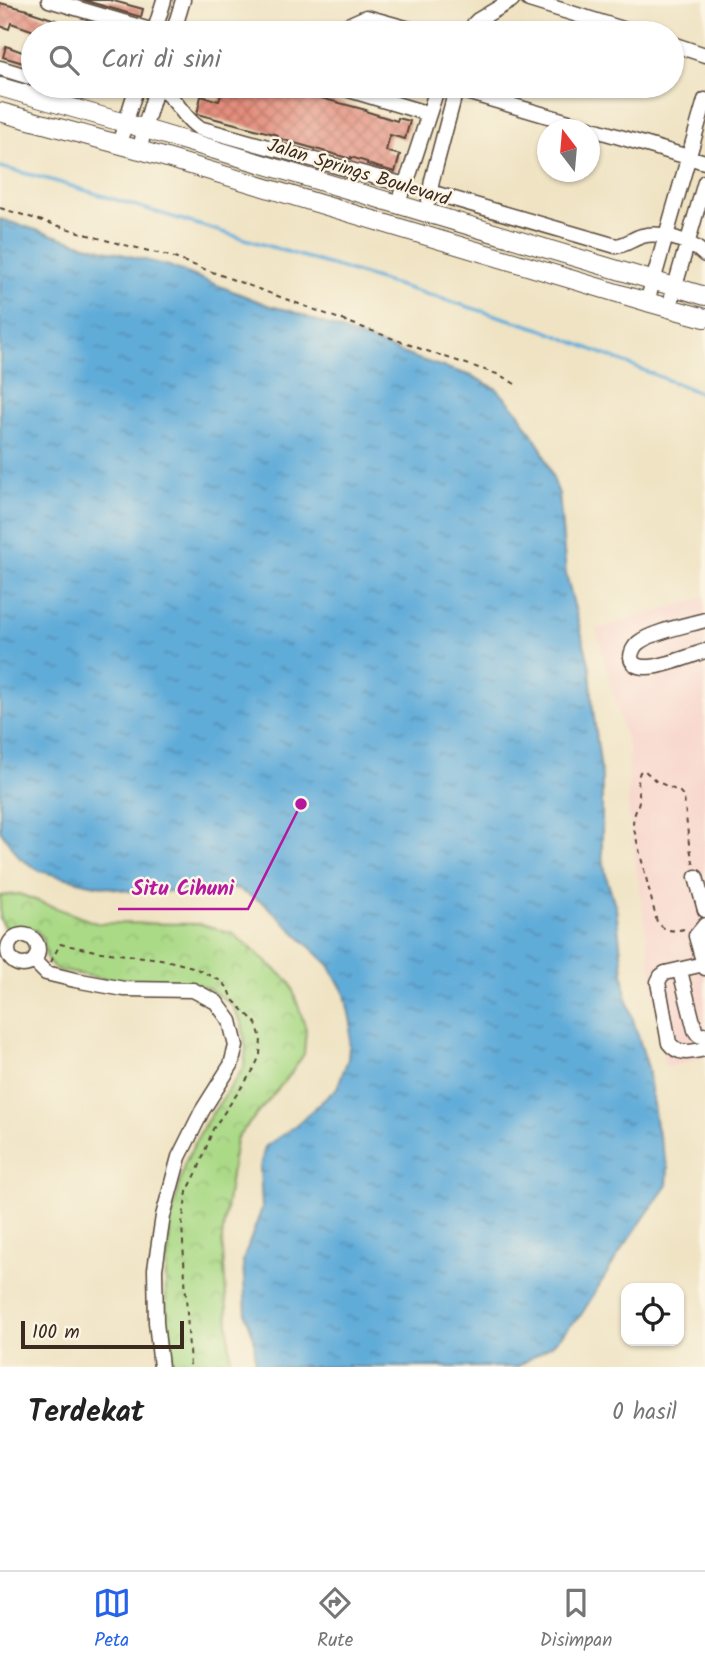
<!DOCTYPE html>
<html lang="id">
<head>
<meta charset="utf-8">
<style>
  :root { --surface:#fff; --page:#f6f6f6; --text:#222; --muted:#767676; --line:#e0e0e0; --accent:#2563eb }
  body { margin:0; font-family:Kalam,sans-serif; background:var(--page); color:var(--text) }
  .controls { position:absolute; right:21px; bottom:21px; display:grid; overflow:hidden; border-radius:14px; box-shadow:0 2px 5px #0004 }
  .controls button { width:63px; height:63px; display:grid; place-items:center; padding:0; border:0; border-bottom:2px solid var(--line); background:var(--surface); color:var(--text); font:35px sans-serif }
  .compass { position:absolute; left:537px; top:119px; width:63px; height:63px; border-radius:50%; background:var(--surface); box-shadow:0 2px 5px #0004; rotate:344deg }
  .scale { position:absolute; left:21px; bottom:18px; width:163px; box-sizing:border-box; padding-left:7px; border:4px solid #3b2a1e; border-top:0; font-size:19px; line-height:24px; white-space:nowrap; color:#3b2a1e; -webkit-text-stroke:5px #fcf5e5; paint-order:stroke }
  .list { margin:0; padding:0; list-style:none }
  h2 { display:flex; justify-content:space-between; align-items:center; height:91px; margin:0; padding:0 28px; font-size:30px }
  h2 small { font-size:23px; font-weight:400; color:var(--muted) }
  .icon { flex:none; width:38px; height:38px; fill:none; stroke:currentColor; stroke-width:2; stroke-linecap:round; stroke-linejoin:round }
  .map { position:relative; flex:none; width:705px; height:1367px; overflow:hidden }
  .search { position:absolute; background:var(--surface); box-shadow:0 2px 5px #0004; left:21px; right:21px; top:21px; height:77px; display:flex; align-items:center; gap:18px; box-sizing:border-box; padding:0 24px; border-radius:38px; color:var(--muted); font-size:26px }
  .sheet { height:203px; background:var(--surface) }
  nav { display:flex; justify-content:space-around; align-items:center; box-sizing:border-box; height:98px; border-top:2px solid var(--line); background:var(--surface); font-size:19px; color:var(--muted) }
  nav a { display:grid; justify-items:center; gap:4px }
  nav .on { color:var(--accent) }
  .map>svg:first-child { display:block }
  .built { fill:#f7d0c9 }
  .park { fill:url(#park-crowns); stroke:#738252; stroke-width:2 }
  .water { fill:url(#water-ripples); stroke:#4e6b7c; stroke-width:2 }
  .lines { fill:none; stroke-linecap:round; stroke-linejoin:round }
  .stream { stroke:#61acd9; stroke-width:3.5 }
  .building { fill:url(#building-cross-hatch) }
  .minor-casing { stroke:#564637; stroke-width:17 }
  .major-casing { stroke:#564637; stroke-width:20 }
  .path { stroke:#564637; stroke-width:2; stroke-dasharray:5 5; stroke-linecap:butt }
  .minor { stroke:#fff; stroke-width:14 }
  .major { stroke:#fff; stroke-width:18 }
  .labels { text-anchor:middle; stroke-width:5; stroke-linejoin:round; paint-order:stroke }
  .street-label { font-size:19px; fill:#3b2a1e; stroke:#fcf5e5 }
  .leader { fill:none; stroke:#b5179e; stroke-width:2.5 }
  .callout-dot { fill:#b5179e; stroke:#fcf5e5; stroke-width:2.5 }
  .callout-label { font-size:21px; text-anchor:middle; font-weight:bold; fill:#b5179e; stroke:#fcf5e5; stroke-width:5; stroke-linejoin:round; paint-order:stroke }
</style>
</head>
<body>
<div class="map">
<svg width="705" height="1367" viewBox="0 0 705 1367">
  <defs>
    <pattern id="park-crowns" width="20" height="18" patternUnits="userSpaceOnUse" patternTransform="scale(1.75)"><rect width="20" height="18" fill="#abda87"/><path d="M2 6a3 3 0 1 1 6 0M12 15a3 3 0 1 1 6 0" fill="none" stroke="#94bb74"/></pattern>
    <pattern id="water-ripples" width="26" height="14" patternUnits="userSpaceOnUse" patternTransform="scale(1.75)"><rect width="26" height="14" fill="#61acd9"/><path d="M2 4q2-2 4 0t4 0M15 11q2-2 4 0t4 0" fill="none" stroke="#518caf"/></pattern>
    <pattern id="building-cross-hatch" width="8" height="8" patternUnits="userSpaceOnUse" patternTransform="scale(1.75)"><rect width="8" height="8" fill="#e48e7d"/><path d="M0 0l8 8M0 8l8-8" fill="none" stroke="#ba7466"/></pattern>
  </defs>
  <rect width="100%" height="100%" fill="#fcf5e5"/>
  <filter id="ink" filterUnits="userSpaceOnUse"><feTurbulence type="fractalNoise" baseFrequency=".0143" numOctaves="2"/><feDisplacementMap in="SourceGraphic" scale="14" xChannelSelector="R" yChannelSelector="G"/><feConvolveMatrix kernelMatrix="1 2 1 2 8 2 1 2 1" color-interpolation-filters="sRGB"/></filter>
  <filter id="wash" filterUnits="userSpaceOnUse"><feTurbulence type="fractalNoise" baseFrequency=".00686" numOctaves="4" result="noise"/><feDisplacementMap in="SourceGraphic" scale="28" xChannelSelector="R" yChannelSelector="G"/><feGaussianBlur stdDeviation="1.57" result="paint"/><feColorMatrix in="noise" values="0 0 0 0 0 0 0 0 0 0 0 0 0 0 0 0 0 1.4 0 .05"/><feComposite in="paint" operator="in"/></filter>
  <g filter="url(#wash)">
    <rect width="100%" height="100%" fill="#efe3c3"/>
    <path class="built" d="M705 597V1057L665 1068 628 807 629 752 596 629Z"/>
    <path class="park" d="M19 894 96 923 200 924 234 934 290 982 306 1029 304 1054 289 1076 236 1139 222 1238 231 1367H170L166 1331V1271L171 1222 184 1165 203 1127 244 1067 246 1049 242 1023 231 1004 208 988 185 982 106 979 57 970 47 960 43 939 36 930 19 927 6 929 0 919V896Z"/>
    <path class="water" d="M0 219 82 244 169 266 270 306 291 311 418 359 472 376 497 389 518 412 542 450 559 494 566 574 590 667 593 710 602 778V855L607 880 616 908 626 997 648 1068 656 1126 668 1168 667 1185 620 1252 581 1315 553 1344 517 1367H256L254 1338 246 1315 243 1260 262 1208 260 1167 265 1147 296 1125 337 1088 348 1059 351 1023 345 994 329 965 264 903 237 889H205L140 893 86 883 40 871 20 858 0 830Z"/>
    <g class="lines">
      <path class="stream" d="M0 167 51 180 541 329 705 395"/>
    </g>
    <g id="blocks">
      <path class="building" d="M83 0H110L143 9 141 17Z
        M0 3 32 11 31 12 89 31V33H63L55 31 54 33H40L11 23 9 29 0 26Z
        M6 46 33 56V66L3 57Z
        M224 86H280V87L366 110 365 111 397 121 398 118 410 121 405 139 390 135 386 151 400 155 395 172 367 164V162L351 157V159L277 138 278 135 197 114 201 96 219 101Z"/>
    </g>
  </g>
  <g filter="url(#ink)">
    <use href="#blocks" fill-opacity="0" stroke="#564637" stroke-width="2"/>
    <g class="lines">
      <g class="minor-casing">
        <path id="minor" d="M49 0 160 33
          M529 0 636 33
          M154 33 164 0
          M173 33 183 0
          M330 33 366 17 424 33
          M472 33 474 24 478 20 512 0
          M672 44 705 55
          M0 68 33 78
          M57 86C79 92 87 94 108 86
          M152 86C178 95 179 115 199 128L405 185
          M336 86 429 114
          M456 89 705 162
          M119 144 137 86
          M140 150 144 129 157 86
          M430 192 616 246C626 245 632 239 642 236 661 231 691 241 705 255
          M429 200 432 180 457 86
          M397 204 410 172 438 86
          M647 302 705 100
          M669 307 705 182
          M705 620C688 625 651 632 638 643 634 646 631 653 631 657 633 681 692 655 705 651
          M696 877 705 910
          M705 925 696 936 705 968
          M8 950a15 15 0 1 1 30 0a15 15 0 1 1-30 0Z
          M34 961 46 973 75 980 124 989 193 990 216 1002 230 1021 236 1046 231 1065 202 1111 179 1157 163 1216 155 1269 156 1322 161 1367
          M704 964 665 973 661 976 658 982 669 1043C679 1056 691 1052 705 1049
          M680 971 695 1030C698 1035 699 1037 705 1035"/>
      </g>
      <g class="major-casing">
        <path id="major" d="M0 87 125 123 705 296
          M0 112 140 150 647 302 705 318"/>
      </g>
      <path class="path" d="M0 208 105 240 169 256 421 349 500 375 515 384
        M684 929C672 932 665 931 657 922L633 825C633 815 637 810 639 801 640 791 636 781 640 772L644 770 656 781 680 792 684 797 689 844 694 866
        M51 962 60 944 101 952 161 959 193 967 221 981 229 989 233 1000 256 1023 261 1038 260 1055 254 1069 213 1129 198 1170 187 1192 182 1224 190 1367"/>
      <use href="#minor" class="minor"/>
      <use href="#major" class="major"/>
    </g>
  </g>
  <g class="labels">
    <g class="street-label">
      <text transform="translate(359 171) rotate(17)" y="7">Jalan Springs Boulevard</text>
    </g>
  </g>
  <path class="leader" d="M301 804L248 909H118"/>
  <circle class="callout-dot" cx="301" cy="804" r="7"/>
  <g class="callout-label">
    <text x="183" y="895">Situ Cihuni</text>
  </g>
</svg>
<div class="controls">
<button><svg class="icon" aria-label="locate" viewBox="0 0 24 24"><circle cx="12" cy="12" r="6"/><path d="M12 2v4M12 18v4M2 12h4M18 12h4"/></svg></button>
</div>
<svg class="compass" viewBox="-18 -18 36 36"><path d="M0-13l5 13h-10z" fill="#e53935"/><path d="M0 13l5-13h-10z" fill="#767676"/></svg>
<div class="scale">100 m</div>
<div class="search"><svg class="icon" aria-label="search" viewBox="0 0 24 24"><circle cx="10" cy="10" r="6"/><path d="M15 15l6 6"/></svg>Cari di sini</div>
</div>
<section class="sheet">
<h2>Terdekat<small>0 hasil</small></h2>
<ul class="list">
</ul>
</section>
<nav>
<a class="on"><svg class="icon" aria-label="map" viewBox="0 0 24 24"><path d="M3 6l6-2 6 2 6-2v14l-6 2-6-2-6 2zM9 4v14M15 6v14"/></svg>Peta</a>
<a><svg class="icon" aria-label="directions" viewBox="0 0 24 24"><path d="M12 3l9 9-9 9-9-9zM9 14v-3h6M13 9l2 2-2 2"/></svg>Rute</a>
<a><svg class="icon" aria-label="saved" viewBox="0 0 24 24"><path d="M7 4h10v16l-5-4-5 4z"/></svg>Disimpan</a>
</nav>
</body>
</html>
